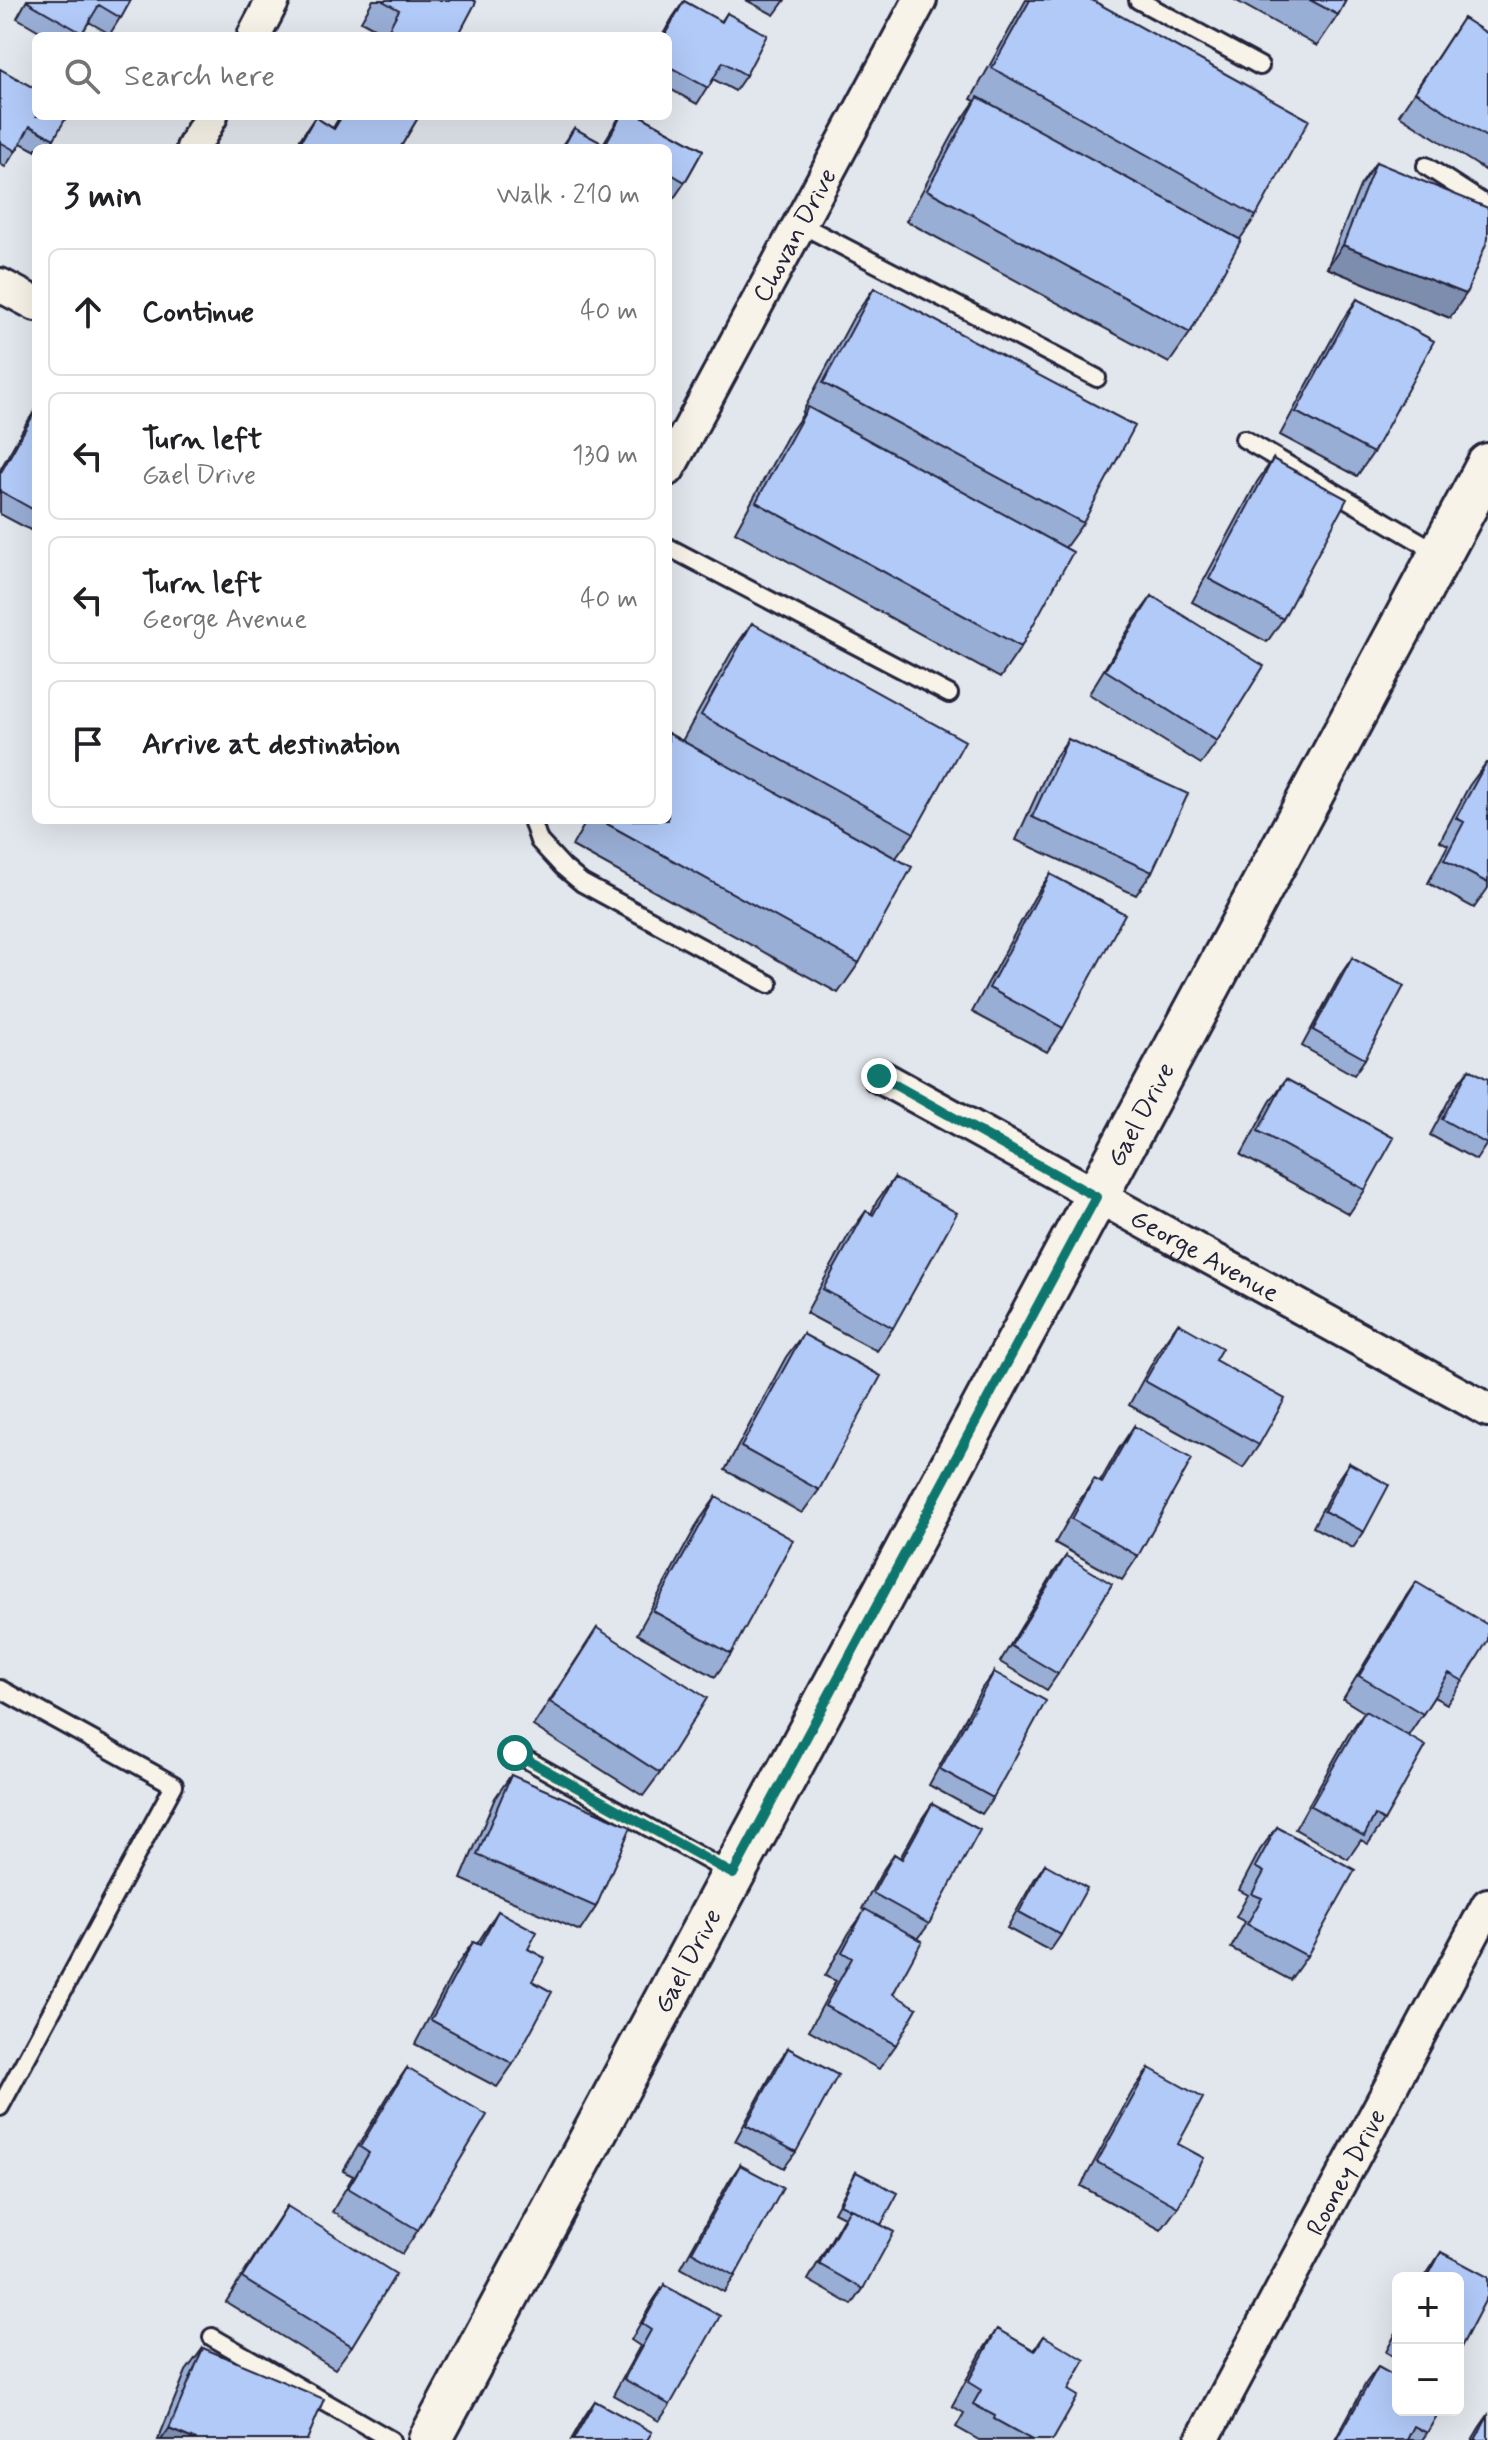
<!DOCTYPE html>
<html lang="en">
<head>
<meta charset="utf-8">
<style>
  :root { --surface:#fff; --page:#f6f6f6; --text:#202124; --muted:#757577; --line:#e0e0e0 }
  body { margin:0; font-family:Mynerve,sans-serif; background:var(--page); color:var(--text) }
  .controls { position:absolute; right:24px; bottom:24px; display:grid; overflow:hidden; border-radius:12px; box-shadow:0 8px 32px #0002 }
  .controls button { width:72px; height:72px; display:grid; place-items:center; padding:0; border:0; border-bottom:2px solid var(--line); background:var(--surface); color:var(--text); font:40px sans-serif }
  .stop { position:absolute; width:24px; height:24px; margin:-18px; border:6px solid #0f766e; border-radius:50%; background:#fff }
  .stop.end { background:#0f766e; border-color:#fff; box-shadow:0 2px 8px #0008 }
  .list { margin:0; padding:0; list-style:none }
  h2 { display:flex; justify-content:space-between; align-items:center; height:104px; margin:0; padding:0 32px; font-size:34px }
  h2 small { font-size:26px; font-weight:400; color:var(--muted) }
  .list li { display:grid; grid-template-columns:52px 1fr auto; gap:24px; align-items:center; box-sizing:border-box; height:128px; margin:0 16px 16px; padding:0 16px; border:2px solid var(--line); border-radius:12px }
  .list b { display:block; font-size:30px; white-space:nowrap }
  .list p { margin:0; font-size:26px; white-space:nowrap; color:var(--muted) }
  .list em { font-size:26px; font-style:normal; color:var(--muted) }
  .icon { flex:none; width:44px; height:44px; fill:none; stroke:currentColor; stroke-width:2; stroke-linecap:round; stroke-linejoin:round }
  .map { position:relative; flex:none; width:1488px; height:2440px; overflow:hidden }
  .search { position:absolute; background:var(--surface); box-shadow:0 8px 32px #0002; left:32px; top:32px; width:640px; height:88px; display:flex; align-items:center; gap:20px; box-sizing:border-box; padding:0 28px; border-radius:12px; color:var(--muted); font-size:30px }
  .panel { position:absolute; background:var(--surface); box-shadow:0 8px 32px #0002; left:32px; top:144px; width:640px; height:680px; border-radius:12px }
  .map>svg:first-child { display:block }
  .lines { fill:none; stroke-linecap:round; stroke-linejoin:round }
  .service-casing { stroke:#22223b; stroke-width:22 }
  .minor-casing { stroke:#22223b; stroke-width:38 }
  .tertiary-casing { stroke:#22223b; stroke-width:48 }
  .service { stroke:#f7f3e8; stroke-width:16 }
  .minor { stroke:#f7f3e8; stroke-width:32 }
  .tertiary { stroke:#f7f3e8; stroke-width:42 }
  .wall { fill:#99aed5; stroke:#22223b; stroke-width:2 }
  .shaded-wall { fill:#7d8dae; stroke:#22223b; stroke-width:2 }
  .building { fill:#b2caf8; stroke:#22223b; stroke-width:2 }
  .route { stroke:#0f766e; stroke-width:10 }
  .labels { text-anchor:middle; stroke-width:6; stroke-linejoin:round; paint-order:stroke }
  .street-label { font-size:26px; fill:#22223b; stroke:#f7f3e8 }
</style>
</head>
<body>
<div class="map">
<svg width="1488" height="2440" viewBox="0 0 1488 2440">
  <rect width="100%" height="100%" fill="#e2e7ed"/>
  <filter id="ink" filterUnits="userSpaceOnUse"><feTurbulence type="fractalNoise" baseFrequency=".0125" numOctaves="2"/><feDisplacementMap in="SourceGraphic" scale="16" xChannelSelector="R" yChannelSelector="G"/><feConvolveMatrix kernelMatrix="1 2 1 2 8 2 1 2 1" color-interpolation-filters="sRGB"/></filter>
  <g filter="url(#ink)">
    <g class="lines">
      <g class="service-casing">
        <path id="service" d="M1138 0 1260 66
          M1426 166 1488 206
          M800 224 1097 378
          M1244 439 1439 553
          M668 547 949 694
          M532 820 539 841 563 867 582 883 769 984
          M0 1689 174 1785 0 2107
          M515 1753 732 1874
          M212 2337 391 2440"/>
      </g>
      <g class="minor-casing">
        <g id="minor">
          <path d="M254 36 273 0"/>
          <path d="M193 148 211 116"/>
          <path d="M0 285 36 304"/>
          <path id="s1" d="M668 469 920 0"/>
          <path id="s2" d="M879 1076 1488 1410"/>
          <path id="s3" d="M1202 2440 1488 1905"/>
        </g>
      </g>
      <g class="tertiary-casing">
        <g id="tertiary">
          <path id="s4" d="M430 2440 1488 465"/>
        </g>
      </g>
      <use href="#service" class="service"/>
      <use href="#minor" class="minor"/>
      <use href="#tertiary" class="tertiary"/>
    </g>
    <path class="wall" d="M27 0H131L110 34 89 22 80 36H48L17 18Z
      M373 0H473L458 36H382L383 33 361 21Z
      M746 0H785L774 15Z
      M1026 0H1092L1256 216 1240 239 1190 333 1169 363 906 221 957 127 975 101 971 99Z
      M1235 0H1346L1338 15 1317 46Z
      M684 1 721 22 727 13 746 75 735 91 713 79 697 104 668 88V36H662L673 17Z
      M1463 18 1488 34V172L1399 115Z
      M0 69 32 87 36 79V116L54 139 47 148H36V151L21 143 5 167 0 164Z
      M340 116H419L400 148H294L315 117 333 128Z
      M620 116H641L703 150 685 182 674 198 668 194V148H560L574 128 603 144Z
      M1376 162 1450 318 1327 268 1360 186Z
      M874 288 1083 523 1065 548 1021 647 1000 678 735 532 787 437 803 414 802 413 853 318Z
      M1357 299 1373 453 1357 476 1280 435 1341 322Z
      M36 409V533L0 514V470L26 424Z
      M1273 459 1283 619 1267 642 1192 602 1257 482Z
      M1152 596 1217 741 1201 764 1089 694 1135 619Z
      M752 623 914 833 896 858 859 963 838 993 572 846 587 820H668L682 741 731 653Z
      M1068 739 1152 872 1136 895 1016 840 1051 763Z
      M1486 763 1488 764V888L1474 908 1428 883 1448 845 1440 841 1469 786Z
      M1050 874 1063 1028 1047 1052 972 1012 1034 898Z
      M1352 958 1365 1059 1354 1075 1302 1046 1341 974Z
      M1469 1069 1488 1142 1476 1160 1430 1135 1457 1085Z
      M1286 1079 1365 1190 1349 1214 1241 1155 1270 1102Z
      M894 1178 893 1328 877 1351 806 1313 849 1234 866 1211 871 1214 877 1201Z
      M1178 1323 1215 1360 1259 1445 1243 1468 1129 1405 1161 1347Z
      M803 1334 819 1490 802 1513 725 1470 786 1357Z
      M1134 1426 1138 1556 1122 1580 1055 1543 1078 1503 1094 1479 1100 1482 1118 1450Z
      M1349 1463 1364 1532 1353 1548 1313 1527 1338 1479Z
      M716 1497 731 1654 715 1677 637 1634 699 1521Z
      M1066 1556 1058 1674 1047 1690 1000 1662 1054 1572Z
      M1416 1582 1463 1681 1447 1704 1434 1697 1408 1736 1384 1821 1368 1844 1361 1840 1348 1859 1295 1829 1348 1735 1364 1712 1343 1699 1400 1605Z
      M597 1628 660 1773 643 1796 533 1726Z
      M994 1672 993 1798 982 1814 929 1785 982 1688Z
      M511 1775 596 1907 580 1931 461 1879 495 1798Z
      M932 1804 929 1924 918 1939 893 1994 896 2045 879 2069 809 2030 836 1981 825 1976 849 1933 865 1911 862 1909 883 1870 894 1854 900 1858 921 1820Z
      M1277 1827 1307 1956 1290 1980 1231 1948 1245 1922 1236 1917 1248 1895 1239 1890 1260 1850Z
      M1045 1864 1061 1935 1050 1951 1007 1928 1034 1880Z
      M498 1911 528 1949 532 1981 513 2064 497 2087 415 2044 457 1965 473 1942 477 1944Z
      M788 2048 796 2152 784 2168 735 2141 777 2064Z
      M407 2068 418 2230 402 2254 332 2212 353 2176 343 2171 391 2091Z
      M1149 2068 1178 2144V2207L1161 2230 1081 2186 1132 2092Z
      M740 2165 735 2276 724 2292 681 2268 729 2181Z
      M856 2172 881 2225 863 2289 852 2305 808 2280 844 2217 834 2212Z
      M287 2206 352 2346 335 2369 226 2302 271 2230Z
      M1441 2252 1458 2278H1424Z
      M664 2285 670 2405 659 2421 613 2395 640 2346 631 2340 653 2301Z
      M997 2329 1034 2350 1044 2336 1068 2390 1053 2440H979L956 2427 964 2413 952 2406 981 2353Z
      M1398 2329V2359L1386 2352Z
      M203 2348 307 2440H158L186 2371Z
      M1378 2367 1427 2433 1422 2440H1335L1366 2383Z
      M595 2401 647 2440H571L584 2417Z
      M1488 2415V2440H1472L1479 2428Z"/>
    <path class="shaded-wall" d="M1343 245 1466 294 1450 318 1327 268Z
      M169 2429 196 2440H161Z"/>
    <path class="building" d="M29 0H131L121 18 99 5 82 33 28 2Z
      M381 0H473L476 2 458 36H385L399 10Z
      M1030 0H1092L1309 120 1256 216 992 68Z
      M1310 0H1346L1338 15Z
      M684 1 722 22 727 13 767 35 746 75 723 62 708 88 668 66V36H664Z
      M1463 18 1488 34V138L1415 92Z
      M0 69 34 88 36 84V116H67L54 139 30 126 16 151 0 142Z
      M978 97 1241 240 1190 333 927 190Z
      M342 116H419L400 148H297L315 117 334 129Z
      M621 116H641L703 150 685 182 668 172V148H563L574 128 605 145Z
      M1376 162 1488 208V239L1466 294 1343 245Z
      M874 288 1135 426 1083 523 823 383Z
      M1357 299 1434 341 1373 453 1296 412Z
      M808 407 1073 552 1021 647 756 502Z
      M36 410V511L0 491V474Z
      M1273 459 1347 499 1283 619 1209 579Z
      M1152 596 1264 666 1217 741 1105 670Z
      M752 623 965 741 914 833 701 715Z
      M668 733 912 867 859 963 600 820H668Z
      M1068 739 1188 794 1152 872 1032 817Z
      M1486 763 1488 764V883L1444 860 1464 822 1456 818Z
      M1050 874 1125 914 1063 1028 989 988Z
      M1352 958 1404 986 1365 1059 1313 1030Z
      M1469 1069 1488 1079 1487 1144 1442 1119Z
      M1286 1079 1394 1138 1365 1190 1258 1131Z
      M894 1178 957 1213 893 1328 823 1289 866 1211 873 1215Z
      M1178 1323 1222 1348 1215 1360 1285 1399 1259 1445 1145 1381Z
      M803 1334 881 1376 819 1490 741 1447Z
      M1134 1426 1192 1459 1138 1556 1072 1519 1094 1479 1102 1483Z
      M1349 1463 1389 1485 1364 1532 1324 1511Z
      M716 1497 793 1540 731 1654 653 1611Z
      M1066 1556 1112 1584 1058 1674 1011 1646Z
      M1416 1582 1488 1625V1640L1463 1681 1449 1673 1423 1714 1359 1676Z
      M597 1628 707 1698 660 1773 550 1702Z
      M994 1672 1046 1701 993 1798 940 1769Z
      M1365 1711 1426 1746 1384 1821 1375 1815 1364 1836 1311 1806Z
      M511 1775 631 1827 596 1907 477 1855Z
      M932 1804 980 1830 929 1924 873 1893 894 1854 902 1859Z
      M1277 1827 1355 1870 1307 1956 1247 1924 1262 1898 1252 1894 1264 1872 1255 1867Z
      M1045 1864 1087 1888 1061 1935 1019 1912Z
      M865 1909 922 1941 893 1994 917 2008 896 2045 825 2006 852 1958 842 1952Z
      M498 1911 537 1932 528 1949 545 1958 532 1981 552 1992 513 2064 431 2020 473 1942 480 1945Z
      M788 2048 838 2075 796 2152 746 2125Z
      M407 2068 487 2115 418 2230 348 2188 369 2153 360 2147Z
      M1149 2068 1203 2098 1178 2144 1204 2158 1178 2207 1097 2162Z
      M740 2165 783 2188 735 2276 692 2252Z
      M856 2172 898 2193 881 2225 850 2208V2209L840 2204Z
      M287 2206 396 2274 352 2346 242 2278Z
      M850 2208 894 2232 863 2289 819 2264Z
      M1441 2252 1488 2277V2295L1458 2353V2278H1427Z
      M664 2285 720 2316 670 2405 624 2379 651 2330 642 2324Z
      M997 2329 1035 2351 1044 2336 1085 2360 1068 2390 1078 2396 1053 2440H1032L994 2419 995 2416 973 2404 981 2390 968 2382Z
      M203 2348 324 2399 307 2440H196L169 2429Z
      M1378 2367 1398 2378V2410H1440L1427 2433 1414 2426 1407 2440H1337Z
      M595 2401 652 2432 647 2440H573Z
      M1488 2416V2440H1475Z"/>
  </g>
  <g class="lines" filter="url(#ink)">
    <path class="route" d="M515 1753 733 1874 1096 1197 879 1076"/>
  </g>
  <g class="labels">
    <g class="street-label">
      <text dy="9" stroke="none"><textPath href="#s1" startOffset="266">Chovan Drive</textPath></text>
      <text dy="9" stroke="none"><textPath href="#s4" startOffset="1504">Gael Drive</textPath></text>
      <text dy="9" stroke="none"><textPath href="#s2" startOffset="372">George Avenue</textPath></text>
      <text dy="9" stroke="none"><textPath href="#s4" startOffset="544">Gael Drive</textPath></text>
      <text dy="9" stroke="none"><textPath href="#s3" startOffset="304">Rooney Drive</textPath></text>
    </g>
  </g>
</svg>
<div class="controls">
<button>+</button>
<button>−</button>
</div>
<div class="stop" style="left:515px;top:1753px"></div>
<div class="stop end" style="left:879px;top:1076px"></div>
<div class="search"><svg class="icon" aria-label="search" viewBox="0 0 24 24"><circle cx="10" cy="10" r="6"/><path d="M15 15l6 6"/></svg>Search here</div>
<section class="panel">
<h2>3 min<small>Walk · 210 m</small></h2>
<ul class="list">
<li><svg class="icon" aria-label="ahead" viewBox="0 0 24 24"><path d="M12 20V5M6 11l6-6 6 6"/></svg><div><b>Continue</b></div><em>40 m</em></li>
<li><svg class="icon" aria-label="left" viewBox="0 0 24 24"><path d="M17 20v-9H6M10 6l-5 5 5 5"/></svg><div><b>Turn left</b><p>Gael Drive</p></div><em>130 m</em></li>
<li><svg class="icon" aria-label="left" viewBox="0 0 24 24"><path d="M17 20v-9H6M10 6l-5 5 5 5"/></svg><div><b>Turn left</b><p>George Avenue</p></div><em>40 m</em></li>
<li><svg class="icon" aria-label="arrive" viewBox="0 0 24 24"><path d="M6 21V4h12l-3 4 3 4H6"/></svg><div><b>Arrive at destination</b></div></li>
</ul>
</section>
</div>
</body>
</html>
